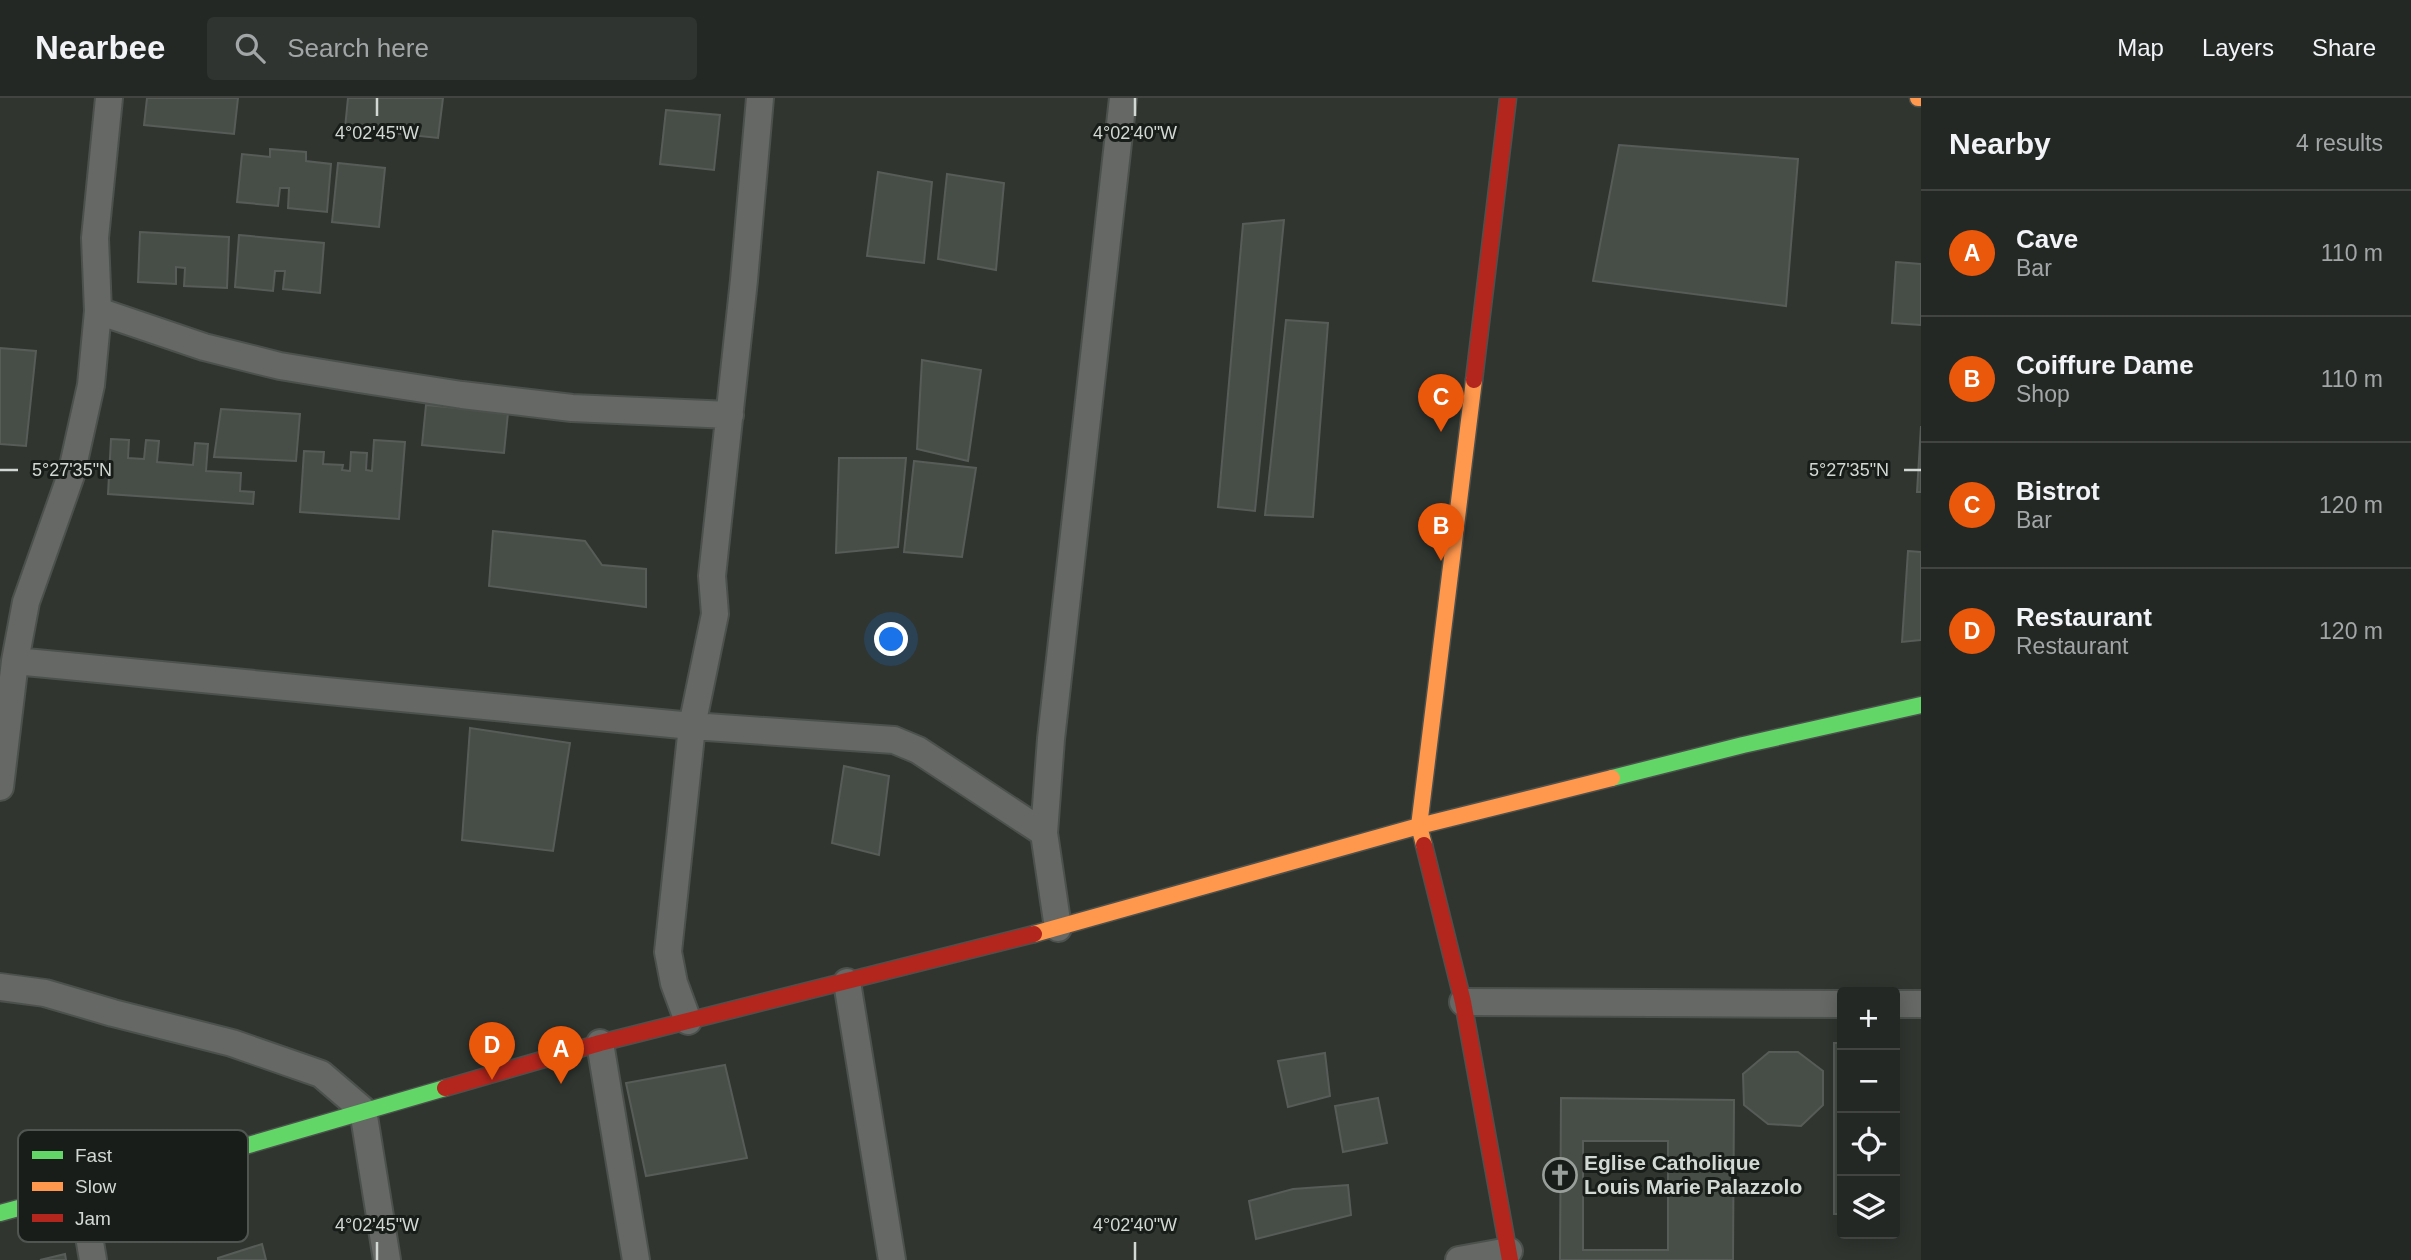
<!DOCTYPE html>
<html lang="en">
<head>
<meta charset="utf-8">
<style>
  :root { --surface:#242824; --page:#303431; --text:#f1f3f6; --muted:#a3a6a6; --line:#414441; --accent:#ea580c }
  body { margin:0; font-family:Helvetica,sans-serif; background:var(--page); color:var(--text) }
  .controls { position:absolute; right:21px; bottom:21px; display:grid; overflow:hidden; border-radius:7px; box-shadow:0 4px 18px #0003 }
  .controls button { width:63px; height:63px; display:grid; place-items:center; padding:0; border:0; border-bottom:2px solid var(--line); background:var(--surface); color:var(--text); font:35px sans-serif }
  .you { position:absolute; left:892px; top:542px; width:24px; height:24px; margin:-18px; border:5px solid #fff; border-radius:50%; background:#1a73e8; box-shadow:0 0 0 10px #1a73e833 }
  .badge { display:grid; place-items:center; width:46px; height:46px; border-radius:50%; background:var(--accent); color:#fff; font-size:23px; font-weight:700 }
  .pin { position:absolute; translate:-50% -58px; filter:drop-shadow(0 2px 4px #0008) }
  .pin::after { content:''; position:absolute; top:37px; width:24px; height:21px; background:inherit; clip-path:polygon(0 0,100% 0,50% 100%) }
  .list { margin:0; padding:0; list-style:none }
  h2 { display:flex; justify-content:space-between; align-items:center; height:91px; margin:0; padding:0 28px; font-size:30px }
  h2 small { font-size:23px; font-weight:400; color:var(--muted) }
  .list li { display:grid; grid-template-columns:46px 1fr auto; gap:21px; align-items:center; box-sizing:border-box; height:126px; padding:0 28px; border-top:2px solid var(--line) }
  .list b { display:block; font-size:26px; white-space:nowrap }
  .list p { margin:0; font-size:23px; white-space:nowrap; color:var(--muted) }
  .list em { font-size:23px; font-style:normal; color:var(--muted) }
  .icon { flex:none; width:38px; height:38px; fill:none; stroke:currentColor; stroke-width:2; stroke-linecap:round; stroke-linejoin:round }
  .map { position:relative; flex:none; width:1921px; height:1162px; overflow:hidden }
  header { display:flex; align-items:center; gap:42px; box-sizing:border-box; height:98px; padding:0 35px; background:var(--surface); border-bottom:2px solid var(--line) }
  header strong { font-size:33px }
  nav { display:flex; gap:38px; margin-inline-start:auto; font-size:24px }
  .search { width:490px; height:63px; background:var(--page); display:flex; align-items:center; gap:18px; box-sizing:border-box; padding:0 24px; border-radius:7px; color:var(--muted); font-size:26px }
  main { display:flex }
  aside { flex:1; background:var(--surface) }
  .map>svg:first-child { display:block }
  .building { fill:#474e47; stroke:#585c58; stroke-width:2; fill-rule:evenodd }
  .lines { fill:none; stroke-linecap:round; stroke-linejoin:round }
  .street-casing { stroke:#4d514d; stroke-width:30 }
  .fast-casing { stroke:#4d514d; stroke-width:19 }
  .slow-casing { stroke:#4d514d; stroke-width:19 }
  .jam-casing { stroke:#4d514d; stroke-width:19 }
  .street { stroke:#656865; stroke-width:26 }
  .fast { stroke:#63d668; stroke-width:16 }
  .slow { stroke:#ff974d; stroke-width:16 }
  .jam { stroke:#b3261e; stroke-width:16 }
  .ticks { fill:none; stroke:#d2d8d3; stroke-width:2.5 }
  .labels { text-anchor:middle; stroke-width:6; stroke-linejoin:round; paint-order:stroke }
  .poi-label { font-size:21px; font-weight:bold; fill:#d2d8d3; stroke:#191d19; text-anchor:start }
  .key { fill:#191d19; stroke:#505551; stroke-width:2 }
  .key-label { font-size:19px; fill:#d2d8d3 }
  .ticks-label { font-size:18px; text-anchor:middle; fill:#d2d8d3; stroke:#191d19; stroke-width:6; stroke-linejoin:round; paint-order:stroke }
</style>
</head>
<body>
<header>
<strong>Nearbee</strong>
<div class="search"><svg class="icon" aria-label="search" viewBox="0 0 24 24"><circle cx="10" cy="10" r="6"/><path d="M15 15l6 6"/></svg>Search here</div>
<nav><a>Map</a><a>Layers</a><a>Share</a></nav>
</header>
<main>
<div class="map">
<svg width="1921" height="1162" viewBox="0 0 1921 1162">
  <rect width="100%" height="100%" fill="#303530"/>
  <path class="building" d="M147 0H238L234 36 144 27Z
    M348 0H443L438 40 345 30Z
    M666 12 720 17 714 72 660 66Z
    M1619 47 1798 61 1786 208 1593 183Z
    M270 51 306 54V63L331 66 327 114 288 110 289 90H280L278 108 237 104 242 56 270 59Z
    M338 65 385 70 379 129 332 124Z
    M878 74 932 84 924 165 867 158Z
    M947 76 1004 85 996 172 938 161Z
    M1284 122 1255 413 1218 409 1243 126Z
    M140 134 229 139 227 190 184 188 185 170 176 169V186L138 184Z
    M239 137 324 145 320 195 283 191 285 173H275L273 193 235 189Z
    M1896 164 1921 166V227L1892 225Z
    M1286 222 1328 225 1313 419 1265 417Z
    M0 250 36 253 26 348 0 346Z
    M922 262 981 272 968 363 917 351Z
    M426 307 508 315 504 355 422 347Z
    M221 311 300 316 296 363 214 359Z
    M1921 328V394H1917Z
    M111 341 129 342 128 360 144 361 146 342 159 343 157 364 193 367 195 345 208 346 206 373 241 375 240 393 254 394 253 406 108 396Z
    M374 342 405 344 399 421 300 414 304 353 324 354 323 366 343 367 342 372 350 373 351 354 367 355 366 372 372 373Z
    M839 360H906L898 449 836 455Z
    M914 363 976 370 962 459 904 454Z
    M493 433 585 443 602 467 646 471V509L489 488Z
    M1908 453 1921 454V542L1902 544Z
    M470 630 570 645 553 753 462 742Z
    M844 668 889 678 879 757 832 745Z
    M1834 945H1842V1116H1834Z
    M1769 954H1798L1823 973V1007L1801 1028 1768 1026 1744 1007 1743 976Z
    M1325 955 1330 998 1288 1009 1278 963Z
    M725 967 747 1060 646 1078 626 985Z
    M1378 1000 1387 1045 1343 1054 1335 1008Z
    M1561 1000 1734 1002 1733 1162H1560ZM1583 1043H1668V1152H1583Z
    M1348 1087 1351 1117 1256 1141 1249 1103 1293 1091Z
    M262 1146 266 1162H218V1160Z
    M65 1156 66 1162H40Z"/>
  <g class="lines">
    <g class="street-casing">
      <path id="street" d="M98 213 204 249 280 268 359 281 462 297 572 310 730 317
        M15 563 692 628 894 642 918 652 1044 735
        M0 689 15 563 26 504 71 377 91 287 98 213 95 140 109 0
        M1058 830 1044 735 1051 641 1123 0
        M847 884 892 1162
        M0 889 45 895 113 915 232 945 321 976 363 1012 387 1162
        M1463 904 1842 906
        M1895 906H1921
        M688 923 674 885 668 854 692 628 715 516 712 478 744 182 760 0
        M600 945 636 1162
        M81 1091 93 1162
        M1459 1162 1509 1153"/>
    </g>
    <g class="fast-casing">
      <path id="fast" d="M1612 680 1743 647 1921 607
        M0 1115 214 1057 445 990"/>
    </g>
    <g class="slow-casing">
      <path id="slow" d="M1918 0H1921
        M1424 747 1419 728 1474 282
        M1034 836 1419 728 1612 680"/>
    </g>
    <g class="jam-casing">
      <path id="jam" d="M1474 282 1508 0
        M1424 747 1463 904 1510 1162
        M445 990 600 945 1034 836"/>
    </g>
    <use href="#street" class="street"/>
    <use href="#fast" class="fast"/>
    <use href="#slow" class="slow"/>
    <use href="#jam" class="jam"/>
  </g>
  <path class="ticks" d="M377 0V18M1135 0V18M0 372H18M1904 372H1921M377 1144V1162M1135 1144V1162"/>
  <defs>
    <g id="church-ring" transform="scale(1.75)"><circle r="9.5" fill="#191d19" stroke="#999f9a" stroke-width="1.5"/><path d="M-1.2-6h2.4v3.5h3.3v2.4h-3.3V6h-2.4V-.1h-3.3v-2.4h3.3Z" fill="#999f9a"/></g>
  </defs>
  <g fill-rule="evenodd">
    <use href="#church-ring" x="1560" y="1077"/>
  </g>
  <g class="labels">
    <g class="poi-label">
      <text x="1584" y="1072">Eglise Catholique<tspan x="1584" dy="24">Louis Marie Palazzolo</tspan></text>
    </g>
  </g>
  <rect x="18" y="1032" width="230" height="112" rx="10" class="key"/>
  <rect x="32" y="1053" width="31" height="8" fill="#63d668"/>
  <rect x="32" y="1084" width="31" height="9" fill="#ff974d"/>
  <rect x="32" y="1116" width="31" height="8" fill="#b3261e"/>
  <g class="key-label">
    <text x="75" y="1064">Fast</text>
    <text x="75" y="1095">Slow</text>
    <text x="75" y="1127">Jam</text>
  </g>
  <g class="ticks-label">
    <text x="377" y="41">4°02'45"W</text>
    <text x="1135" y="41">4°02'40"W</text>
    <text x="72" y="378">5°27'35"N</text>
    <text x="1849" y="378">5°27'35"N</text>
    <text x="377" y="1133">4°02'45"W</text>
    <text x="1135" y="1133">4°02'40"W</text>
  </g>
</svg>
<div class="controls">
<button>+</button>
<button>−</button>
<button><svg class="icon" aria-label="locate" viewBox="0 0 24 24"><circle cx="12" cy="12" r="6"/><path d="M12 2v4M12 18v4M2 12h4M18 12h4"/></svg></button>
<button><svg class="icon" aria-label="layers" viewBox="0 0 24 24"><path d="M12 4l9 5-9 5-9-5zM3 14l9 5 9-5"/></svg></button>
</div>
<div class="you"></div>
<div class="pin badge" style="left:561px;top:986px">A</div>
<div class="pin badge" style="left:1441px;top:463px">B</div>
<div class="pin badge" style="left:1441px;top:334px">C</div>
<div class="pin badge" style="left:492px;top:982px">D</div>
</div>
<aside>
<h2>Nearby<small>4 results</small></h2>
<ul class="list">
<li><span class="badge">A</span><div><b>Cave</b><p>Bar</p></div><em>110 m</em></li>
<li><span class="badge">B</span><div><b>Coiffure Dame</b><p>Shop</p></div><em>110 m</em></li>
<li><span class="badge">C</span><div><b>Bistrot</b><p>Bar</p></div><em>120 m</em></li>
<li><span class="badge">D</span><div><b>Restaurant</b><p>Restaurant</p></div><em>120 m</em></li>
</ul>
</aside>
</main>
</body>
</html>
